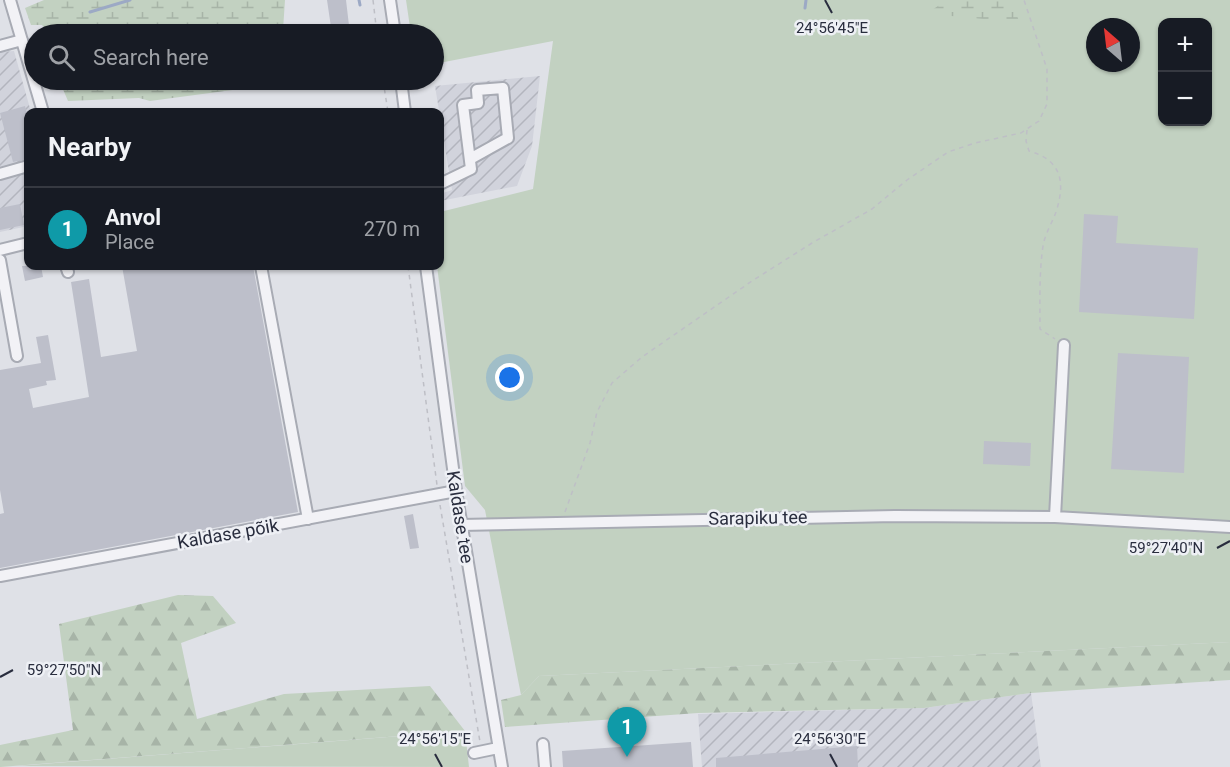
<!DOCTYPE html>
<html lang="en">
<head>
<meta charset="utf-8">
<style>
  :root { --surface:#171b24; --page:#242831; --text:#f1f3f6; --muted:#9ea1a6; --line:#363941; --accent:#0b8043 }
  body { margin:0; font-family:Roboto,sans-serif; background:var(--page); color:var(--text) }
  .controls { position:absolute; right:18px; top:18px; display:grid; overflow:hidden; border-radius:12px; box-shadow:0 2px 4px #0004 }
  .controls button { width:54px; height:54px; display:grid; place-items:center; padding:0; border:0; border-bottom:2px solid var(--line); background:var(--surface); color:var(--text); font:30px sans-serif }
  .compass { position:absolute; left:1086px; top:18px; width:54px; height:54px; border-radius:50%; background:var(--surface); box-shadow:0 2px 4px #0004; rotate:332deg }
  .you { position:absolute; left:510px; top:378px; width:21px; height:21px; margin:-15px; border:4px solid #fff; border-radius:50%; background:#1a73e8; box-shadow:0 0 0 9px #1a73e833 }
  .badge { display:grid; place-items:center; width:39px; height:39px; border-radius:50%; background:var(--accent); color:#fff; font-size:20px; font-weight:700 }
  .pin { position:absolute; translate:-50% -50px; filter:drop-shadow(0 2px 3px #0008) }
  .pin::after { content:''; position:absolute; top:32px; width:21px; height:18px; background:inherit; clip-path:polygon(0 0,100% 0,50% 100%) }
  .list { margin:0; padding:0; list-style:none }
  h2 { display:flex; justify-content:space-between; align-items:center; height:78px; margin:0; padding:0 24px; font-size:26px }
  h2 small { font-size:20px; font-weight:400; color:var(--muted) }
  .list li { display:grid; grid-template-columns:39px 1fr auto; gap:18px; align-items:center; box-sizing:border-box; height:84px; padding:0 24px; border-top:2px solid var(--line) }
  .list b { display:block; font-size:22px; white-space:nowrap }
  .list p { margin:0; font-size:20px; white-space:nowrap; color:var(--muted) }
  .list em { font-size:20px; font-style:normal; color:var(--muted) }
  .icon { flex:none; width:33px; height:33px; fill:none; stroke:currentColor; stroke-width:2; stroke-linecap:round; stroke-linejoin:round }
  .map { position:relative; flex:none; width:1230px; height:767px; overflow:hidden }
  .search { position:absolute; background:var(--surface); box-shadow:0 2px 4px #0004; left:24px; top:24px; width:420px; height:66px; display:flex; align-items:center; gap:15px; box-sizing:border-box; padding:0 21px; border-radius:33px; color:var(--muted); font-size:22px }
  .panel { position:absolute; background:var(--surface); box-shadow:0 2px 4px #0004; left:24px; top:108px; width:420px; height:162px; border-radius:12px }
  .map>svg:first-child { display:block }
  .industrial { fill:url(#industrial-furrows) }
  .green { fill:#c2d1c1; fill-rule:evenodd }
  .forest { fill:url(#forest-firs) }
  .wetland { fill:url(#wetland-marsh) }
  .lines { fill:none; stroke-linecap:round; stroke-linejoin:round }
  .stream { stroke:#9ca9c5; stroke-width:3 }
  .building { fill:#bdbfca }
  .minor-casing { stroke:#a8abb4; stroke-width:14 }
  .path { stroke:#bebfc6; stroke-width:1.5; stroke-dasharray:4.5 4.5; stroke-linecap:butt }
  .minor { stroke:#f2f2f6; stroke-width:10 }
  .ticks { fill:none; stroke:#292d3e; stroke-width:2 }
  .labels { text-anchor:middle; stroke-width:5; stroke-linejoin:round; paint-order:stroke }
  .street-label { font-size:18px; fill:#292d3e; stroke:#eef0f5 }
  .ticks-label { font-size:15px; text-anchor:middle; fill:#292d3e; stroke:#eef0f5; stroke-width:5; stroke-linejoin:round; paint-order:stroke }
</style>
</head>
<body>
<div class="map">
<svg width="1230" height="767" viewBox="0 0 1230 767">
  <defs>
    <pattern id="industrial-furrows" width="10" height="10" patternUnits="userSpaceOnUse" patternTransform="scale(1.5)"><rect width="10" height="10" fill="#d1d3dc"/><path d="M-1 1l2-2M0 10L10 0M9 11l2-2" fill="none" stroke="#b3b5be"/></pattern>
    <pattern id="forest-firs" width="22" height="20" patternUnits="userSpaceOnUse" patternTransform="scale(1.5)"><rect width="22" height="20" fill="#c2d1c1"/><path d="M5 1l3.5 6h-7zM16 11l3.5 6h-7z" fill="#a7b4a7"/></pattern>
    <pattern id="wetland-marsh" width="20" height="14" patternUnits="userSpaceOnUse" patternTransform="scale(1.5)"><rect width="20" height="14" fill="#c2d1c1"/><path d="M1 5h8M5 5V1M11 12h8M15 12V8" fill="none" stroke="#a7b4a7"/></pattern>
  </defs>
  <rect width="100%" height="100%" fill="#dfe1e7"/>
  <path class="industrial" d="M14 51 31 112H28V226L0 232V52Z
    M540 76 532 146 517 186 440 201V194L452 190 435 86Z
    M1031 693 1041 767H702L698 714 924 708Z"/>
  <path class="green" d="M406 0H1230V642L539 676 521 695 485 510 465 486 437 266H440V212L533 189 553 41 434 64V34H411ZM1162 22H1208V122H1162ZM1095 27H1131V63H1095Z
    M465 731 469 767 17 766Z"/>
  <path class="forest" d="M178 595 213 596 236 623 181 643 197 719 284 694 430 686 465 731 0 767V745L73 730 59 624Z
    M1230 642V680L1031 693 924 708 698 713 505 727 501 700 521 695 539 676Z"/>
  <path class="wetland" d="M44 0H285L283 30 280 34H50L42 25H31L25 8Z
    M948 0H1011L1019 21 1015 22 930 14V11Z
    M59 80H192L194 81 224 83 248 81 255 87 150 101 139 98 68 101Z"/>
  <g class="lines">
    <path class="stream" d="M359 0 360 5
      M805 8 806 0
      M90 12 130 0"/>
  </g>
  <path class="building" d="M327 0H346L350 34H332Z
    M25 106 28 118V159L13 162 0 113Z
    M20 204 24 225 0 230V208Z
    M1084 214 1118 216 1116 243 1198 248 1194 319 1079 312Z
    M22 266H41L43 277 25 281Z
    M122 266H253L298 512 0 568V514L4 513 0 490V370L41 363 36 337 48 335 56 380 46 381 47 385 29 389 33 408 89 397 71 282 89 279 101 357 137 351Z
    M1118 353 1189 357 1184 473 1111 469Z
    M984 441 1031 443 1030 466 983 464Z
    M413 514 419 548 410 549 404 516Z
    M691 742 693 767H563L562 751Z
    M857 746 858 767H716V758Z"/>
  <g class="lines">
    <g class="minor-casing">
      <path id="minor" d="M10 0 43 112
        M390 0 395 34
        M0 46 22 40
        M401 80 405 112
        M0 174 28 166
        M440 184 471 169 463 105 478 103 477 90 503 88 508 138 470 159
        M0 250 28 243
        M0 260 17 356
        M66 266 68 272
        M261 266 308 519
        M426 266 456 491 502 767
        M1055 517 1064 345
        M461 525 895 516 1055 517 1230 527
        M0 576 456 491
        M543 744 545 767
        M474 753 498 748"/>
    </g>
    <path class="path" d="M373 0 377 34
      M383 80 388 112
      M1027 130 1026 141 1029 151C1061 160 1066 181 1056 212 1052 223 1045 234 1043 246 1039 273 1040 302 1040 329L1055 339
      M408 266 437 485
      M440 505 480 742
      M565 512 590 443 597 412 612 383 642 357 752 281 812 243 872 209 907 180 948 152 975 143 1021 133 1039 121 1047 104V69L1024 0"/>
    <use href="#minor" class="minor"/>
  </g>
  <path class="ticks" d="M825 0 832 13M1217 548 1230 541M0 677 13 670M435 754 442 767M830 754 837 767"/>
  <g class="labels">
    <g class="street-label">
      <text transform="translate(460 517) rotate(81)" y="6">Kaldase tee</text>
      <text transform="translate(758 518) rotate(-1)" y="6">Sarapiku tee</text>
      <text transform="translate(228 534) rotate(-10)" y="6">Kaldase põik</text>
    </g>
  </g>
  <g class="ticks-label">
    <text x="832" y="33">24°56'45"E</text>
    <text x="1166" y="553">59°27'40"N</text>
    <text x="64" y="675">59°27'50"N</text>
    <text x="435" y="744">24°56'15"E</text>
    <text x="830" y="744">24°56'30"E</text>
  </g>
</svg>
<div class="controls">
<button>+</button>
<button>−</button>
</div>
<svg class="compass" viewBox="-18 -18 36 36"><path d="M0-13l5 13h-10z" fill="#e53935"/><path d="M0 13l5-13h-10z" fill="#9ea1a6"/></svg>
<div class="you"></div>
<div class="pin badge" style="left:627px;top:757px;background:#0f9aa8">1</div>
<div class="search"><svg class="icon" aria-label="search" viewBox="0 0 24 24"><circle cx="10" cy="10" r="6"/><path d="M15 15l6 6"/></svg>Search here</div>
<section class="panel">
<h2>Nearby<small></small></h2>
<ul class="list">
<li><span class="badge" style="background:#0f9aa8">1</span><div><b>Anvol</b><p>Place</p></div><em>270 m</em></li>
</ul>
</section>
</div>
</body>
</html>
